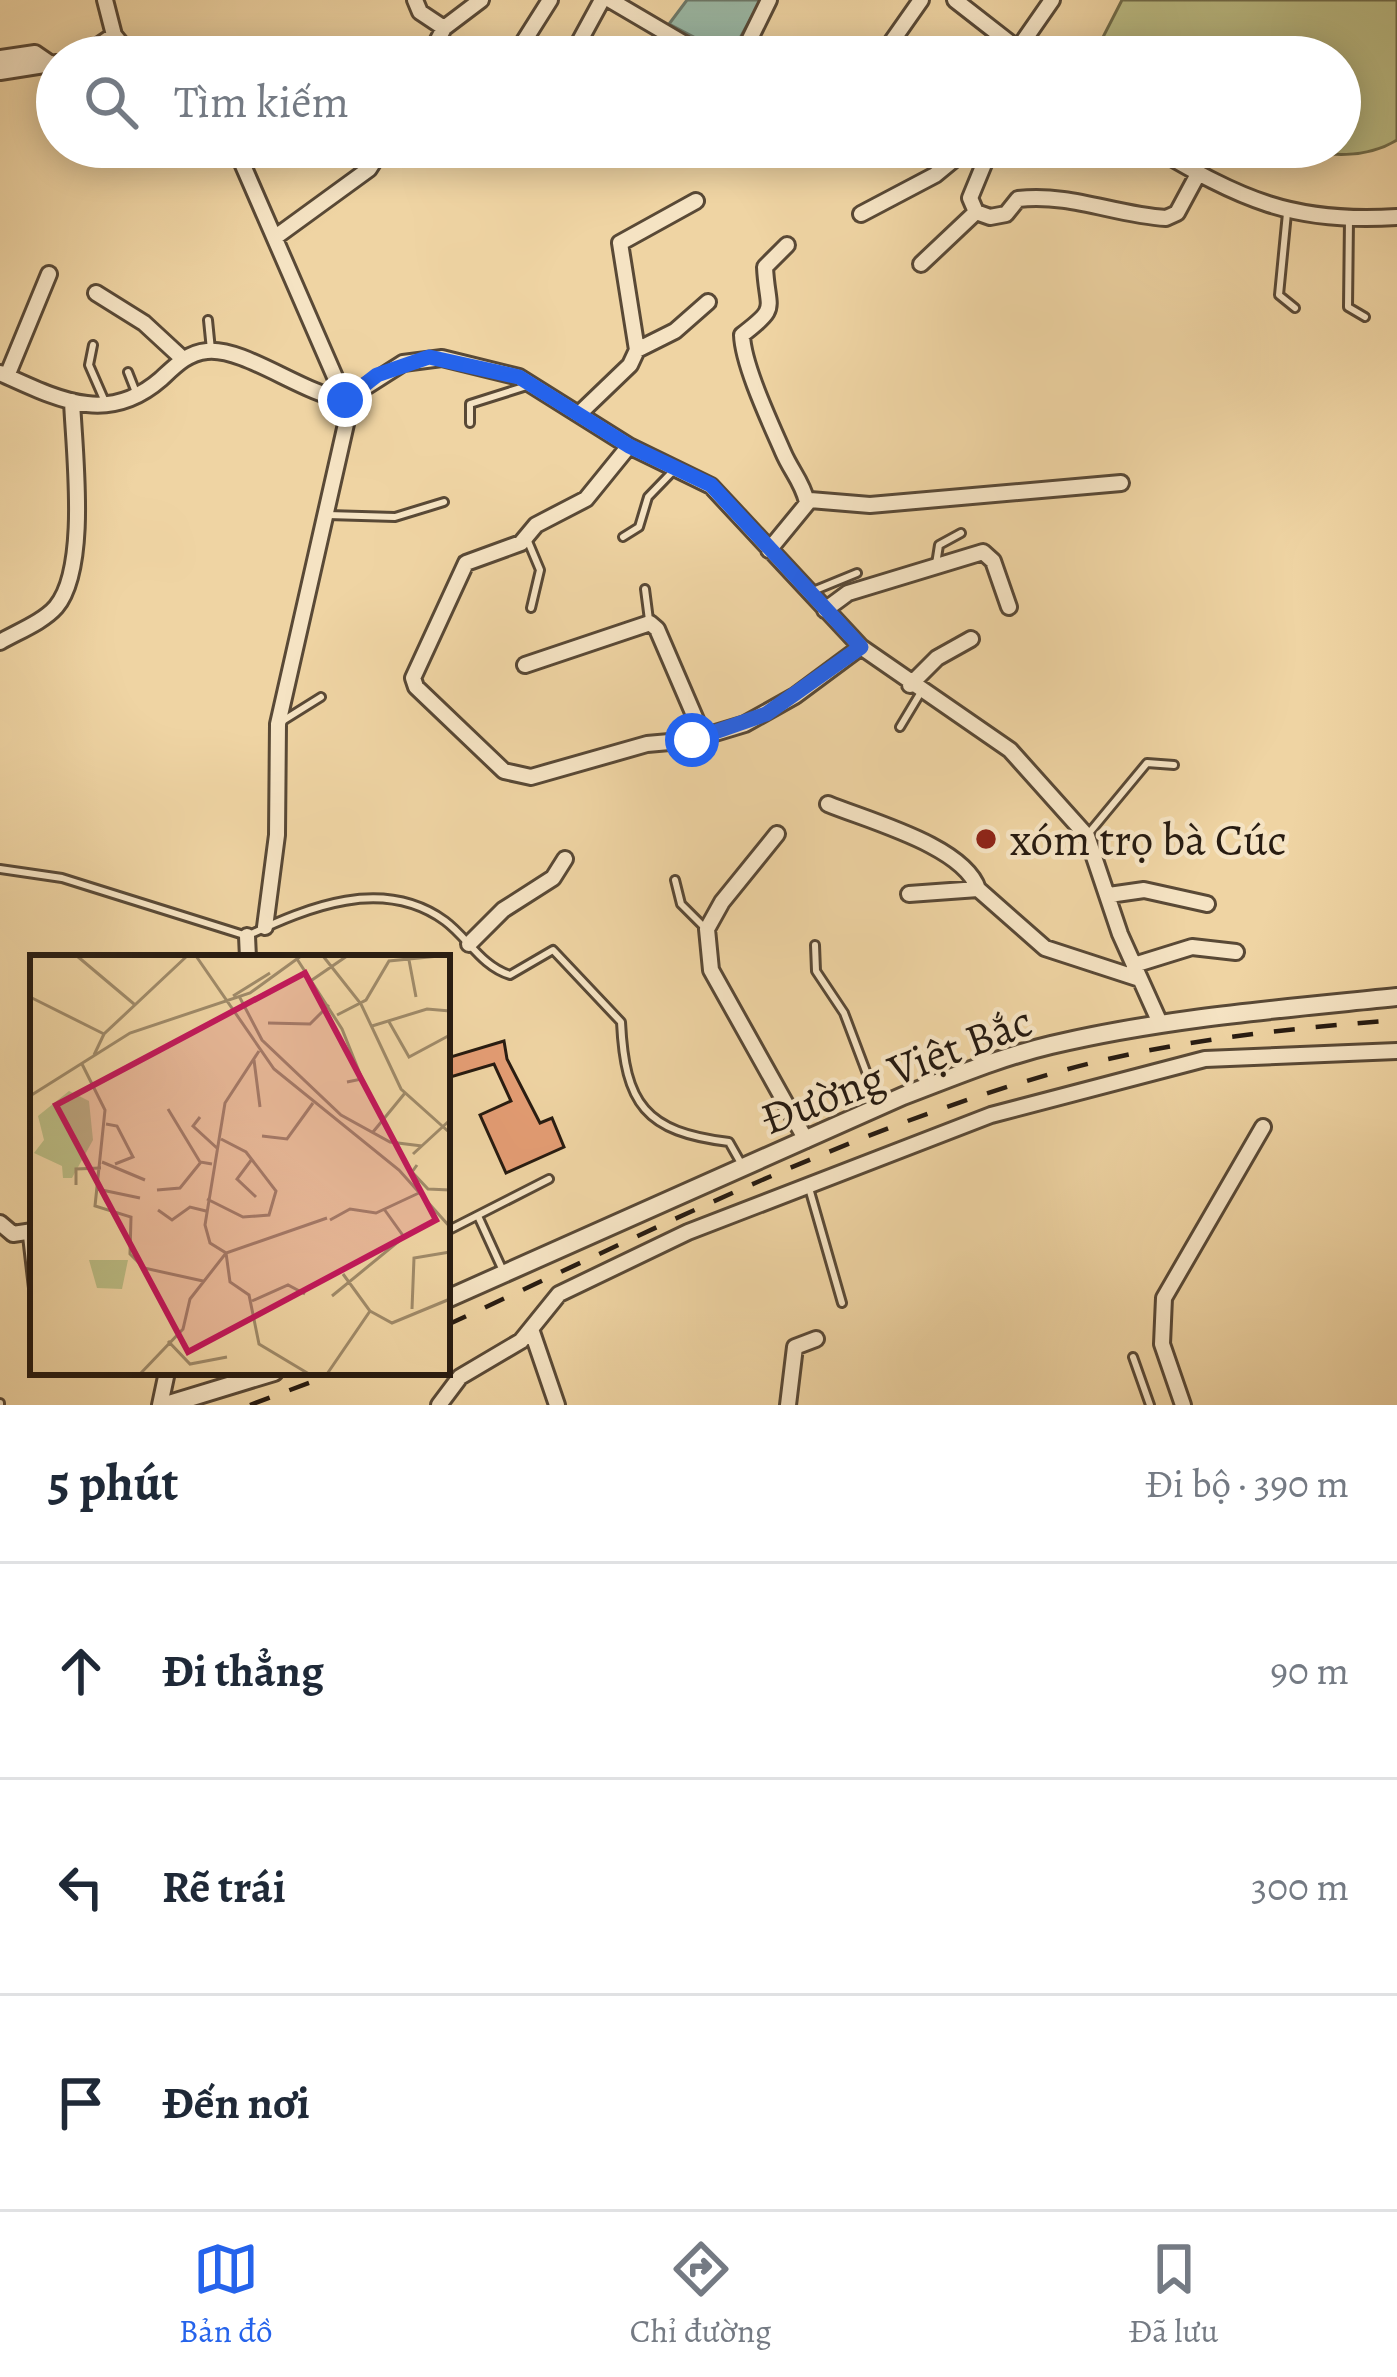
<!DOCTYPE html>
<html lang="vi">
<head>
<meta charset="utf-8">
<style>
  :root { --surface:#fff; --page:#f2f2f3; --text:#1f2937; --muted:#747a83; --line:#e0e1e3; --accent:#2563eb }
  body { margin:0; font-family:Alegreya,serif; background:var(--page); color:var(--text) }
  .stop { position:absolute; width:36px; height:36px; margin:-27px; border:9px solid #2563eb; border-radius:50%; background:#fff }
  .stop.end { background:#2563eb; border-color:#fff; box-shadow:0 3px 12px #0008 }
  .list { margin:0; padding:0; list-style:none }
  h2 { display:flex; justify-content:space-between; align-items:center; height:156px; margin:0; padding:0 48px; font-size:51px }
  h2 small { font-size:39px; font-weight:400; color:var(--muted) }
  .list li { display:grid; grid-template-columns:78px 1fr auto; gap:36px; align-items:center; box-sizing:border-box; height:216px; padding:0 48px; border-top:3px solid var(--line) }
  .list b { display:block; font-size:45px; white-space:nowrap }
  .list em { font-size:39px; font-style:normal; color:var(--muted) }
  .icon { flex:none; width:66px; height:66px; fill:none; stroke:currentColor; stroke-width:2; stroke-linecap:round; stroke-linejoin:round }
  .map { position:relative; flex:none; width:1397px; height:1405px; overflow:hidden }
  .search { position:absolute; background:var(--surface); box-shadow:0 6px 30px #0003; left:36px; right:36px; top:36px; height:132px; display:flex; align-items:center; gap:30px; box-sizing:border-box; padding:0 42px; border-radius:66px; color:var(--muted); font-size:45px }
  .sheet { height:804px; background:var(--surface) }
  nav { display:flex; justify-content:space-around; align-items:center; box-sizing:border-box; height:168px; border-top:3px solid var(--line); background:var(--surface); font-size:33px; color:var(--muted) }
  nav a { display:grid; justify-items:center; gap:6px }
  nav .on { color:var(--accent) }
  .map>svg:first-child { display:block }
  .green { fill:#bbbc84; stroke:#716c4a; stroke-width:3 }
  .water { fill:#9ab8a5; stroke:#6c796a; stroke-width:3 }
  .building { fill:#e49d74; stroke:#271b11; stroke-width:3 }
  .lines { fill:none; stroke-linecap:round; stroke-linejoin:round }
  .service-casing { stroke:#594936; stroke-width:12 }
  .minor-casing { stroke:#594936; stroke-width:20 }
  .tertiary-casing { stroke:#594936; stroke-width:22 }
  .service { stroke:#f5e3c3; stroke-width:6 }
  .minor { stroke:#f5e3c3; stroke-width:14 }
  .tertiary { stroke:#f5e3c3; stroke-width:16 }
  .rail { stroke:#271b11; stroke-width:4.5; stroke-dasharray:21 21; stroke-linecap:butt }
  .route { stroke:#2563eb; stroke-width:15 }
  .poi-dot { fill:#8f2418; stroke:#f5e3c3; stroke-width:4.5 }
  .labels { text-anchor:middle; stroke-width:9; stroke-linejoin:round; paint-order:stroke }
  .poi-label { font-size:45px; fill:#271b11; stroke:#f5e3c3; text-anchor:start }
  .street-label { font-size:45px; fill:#271b11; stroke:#f5e3c3 }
  .inset-road { fill:none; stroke:#9f8a69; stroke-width:3 }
  .view { fill:#c2185b; fill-opacity:0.15; stroke:#c2185b; stroke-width:6 }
  .inset-edge { fill:none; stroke:#271b11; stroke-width:6 }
</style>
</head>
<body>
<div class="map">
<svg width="1397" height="1405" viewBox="0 0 1397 1405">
  <rect width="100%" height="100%" fill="#efd4a3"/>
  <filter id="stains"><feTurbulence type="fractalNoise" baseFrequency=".00167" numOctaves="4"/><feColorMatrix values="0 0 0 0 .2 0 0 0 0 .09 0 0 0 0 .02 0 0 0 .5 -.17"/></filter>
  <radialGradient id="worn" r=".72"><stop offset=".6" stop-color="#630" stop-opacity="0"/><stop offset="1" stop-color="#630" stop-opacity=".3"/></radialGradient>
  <path class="green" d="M1122 0H1397V140C1366 159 1327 157 1293 147H1340V57H1127L1103 37Z"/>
  <path class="water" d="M687 0H761L730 56 669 24Z"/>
  <path class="building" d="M504 1041 507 1059 540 1123 552 1118 564 1147 506 1173 480 1115 511 1101 494 1064 447 1078V1058Z"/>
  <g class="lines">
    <g class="service-casing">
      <path id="service" d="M1287 213 1279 295 1295 308
        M1349 220 1348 307 1365 317
        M208 320 211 350
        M93 345 89 365 106 404
        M128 372 137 395
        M470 423V404L530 385
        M328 515 395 517 444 502
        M623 537 639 527 648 497 676 468
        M527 539 540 570 531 608
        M936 564 939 545 961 533
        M645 589 649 620
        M813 591 857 573
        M281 722 321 697
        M900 727 921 692
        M1089 833 1147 763 1174 765
        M0 869 62 878 247 936C308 907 383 876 445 921 468 938 481 966 510 975L553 950 621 1022C625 1104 645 1132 729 1142L742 1165
        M675 880 681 904 704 927
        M815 945 816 971 844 1013 878 1103
        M809 1188 842 1303
        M478 1216 504 1273
        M447 1231 549 1179
        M27 1236 33 1288
        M1133 1357 1150 1405
        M0 1403V1405"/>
    </g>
    <g class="minor-casing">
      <path id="minor" d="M105 0 114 35 132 57
        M415 0 420 12 444 28
        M610 0 707 57
        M955 0 1028 57
        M1018 49 1052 0
        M82 57 114 35
        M429 57 444 28 481 0
        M514 57 550 0
        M571 57 602 0
        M741 57 769 0
        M881 57 921 0
        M0 58 35 53 51 64
        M0 72 57 63
        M235 147 345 400 346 424 278 724 277 835 265 927
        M991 147 970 198 976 212 990 217 1006 214 1018 199C1071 193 1115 215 1166 218L1177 213 1198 174
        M1153 147C1240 199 1293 224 1397 217
        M789 151 793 147
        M861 214 935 175 969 147
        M277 236 369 169 383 147
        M787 245 765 267C767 311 780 306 742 335 743 365 770 422 783 452 791 471 802 481 807 502
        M921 264 976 212
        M96 293 144 323 183 359
        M637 350 675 331 708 302
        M0 373C58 399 107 426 161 379 175 366 187 353 207 351 244 347 303 394 345 400L403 363 442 358 519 377 629 446 711 486 861 647 1010 750 1087 836 1120 934 1160 1023
        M7 376 49 274
        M580 413 630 365 637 350 620 243 696 201
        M629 446 586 499 536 525 521 543 466 563 413 678 416 687 504 771 531 777 647 744 692 740 745 724 795 696 861 647
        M769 550 810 500 870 505 1121 483
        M825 610 848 593 983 552 993 561 1009 607
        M0 642C17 632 43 622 56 607 89 568 74 451 72 401
        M525 665 650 623 657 629 700 729 699 736
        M910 685 937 658 971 639
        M828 804C869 821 964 846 978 889
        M777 834 722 902 707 929 711 970 806 1140
        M909 894 978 889 1045 948 1140 979
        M1109 895 1144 890 1207 904
        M247 936 248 958
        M469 944 503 910 553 878 565 859
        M1134 965 1192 947 1236 952
        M0 1223 13 1234 33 1231
        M531 1329 557 1405
        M160 1405 167 1372
        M439 1405 460 1377 521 1341 559 1294 688 1232 991 1115 1205 1059 1397 1051
        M788 1405 795 1347 816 1339
        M1183 1405 1162 1344 1164 1298 1263 1127"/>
    </g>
    <g class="tertiary-casing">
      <path id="tertiary" d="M447 1299 903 1096C951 1078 1000 1057 1051 1045 1165 1018 1281 1009 1397 997
        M166 1405 274 1372"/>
    </g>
    <use href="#service" class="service"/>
    <use href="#minor" class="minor"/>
    <use href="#tertiary" class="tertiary"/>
    <path class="rail" d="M447 1325C645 1234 844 1132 1054 1073 1165 1041 1283 1029 1397 1020
      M250 1405 338 1372"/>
  </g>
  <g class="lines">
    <path class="route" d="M345 400 377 375 429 357 519 377 629 446 711 485 861 647 766 714 692 740"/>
  </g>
  <circle class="poi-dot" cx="986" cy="839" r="12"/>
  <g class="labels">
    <g class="poi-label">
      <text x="1010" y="855">xóm trọ bà Cúc</text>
    </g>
    <g class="street-label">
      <text transform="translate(896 1069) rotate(-21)" y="16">Đường Việt Bắc</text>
    </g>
  </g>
  <g transform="translate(30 955)">
    <rect width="420" height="420" fill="#efd4a3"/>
    <path d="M39 136 59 146 63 185 42 223H33L32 211 4 198 14 185 8 161ZM59 305H98L92 334 67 333Z" fill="#bbbc84"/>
    <path class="inset-road" d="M47 1 104 49M166 1 244 114 369 215 420 272M293 1 331 49 371 134 420 178M267 4 312 74 332 124 317 127M379 5 386 42M282 25 317 1M203 41 240 18M209 41 232 85 311 160 360 187 392 191M0 42 74 79M307 60 336 45 359 6 409 1M358 65 379 102 420 80M238 68 280 69 299 50M342 71 397 54 420 56M229 96 195 148 175 270 180 288 196 298 200 327 219 340 229 389 279 419M64 100 74 79 157 1M224 105 230 152M52 109 75 155 65 251 101 262 100 299 114 313 173 326M0 141 100 78 220 38 271 1M138 154 170 207 182 209M170 162 163 171 188 194M76 169 87 171 103 202 85 209M343 177 375 138M232 181 257 184 283 148M383 199 420 165M222 204 207 224 226 242M72 207 115 225M387 210 382 217 398 234 420 235M46 230V214L71 213M67 234 110 243M127 235 150 233 171 207M177 244 213 262 239 260 246 236 216 197 191 184M128 255 142 265 160 252 176 256M300 265 320 254 346 258 391 237M302 341 374 282 354 254M222 346 258 330 275 339M382 354 384 303 420 297M340 356 362 368 420 344M138 386 160 409 197 402M110 419 153 374 160 344 196 298 297 263M297 419 340 356 313 319"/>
    <path class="view" d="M275 18 406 265 158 397 26 150Z"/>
    <rect width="420" height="420" class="inset-edge"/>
  </g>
  <rect width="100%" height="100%" filter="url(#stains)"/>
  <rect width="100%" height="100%" fill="url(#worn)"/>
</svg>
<div class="stop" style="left:692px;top:740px"></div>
<div class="stop end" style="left:345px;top:400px"></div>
<div class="search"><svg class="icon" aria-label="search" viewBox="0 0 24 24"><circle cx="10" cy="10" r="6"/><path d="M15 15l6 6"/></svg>Tìm kiếm</div>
</div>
<section class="sheet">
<h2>5 phút<small>Đi bộ · 390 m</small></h2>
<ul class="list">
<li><svg class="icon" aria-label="ahead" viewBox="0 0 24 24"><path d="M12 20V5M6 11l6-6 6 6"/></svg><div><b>Đi thẳng</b></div><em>90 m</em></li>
<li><svg class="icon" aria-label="left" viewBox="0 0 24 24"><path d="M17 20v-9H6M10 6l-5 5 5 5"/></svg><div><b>Rẽ trái</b></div><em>300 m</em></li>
<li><svg class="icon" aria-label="arrive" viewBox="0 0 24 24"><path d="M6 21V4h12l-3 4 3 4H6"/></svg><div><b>Đến nơi</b></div></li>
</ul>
</section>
<nav>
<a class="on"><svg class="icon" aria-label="map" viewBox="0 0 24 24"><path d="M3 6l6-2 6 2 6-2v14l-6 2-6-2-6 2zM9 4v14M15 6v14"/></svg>Bản đồ</a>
<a><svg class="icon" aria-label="directions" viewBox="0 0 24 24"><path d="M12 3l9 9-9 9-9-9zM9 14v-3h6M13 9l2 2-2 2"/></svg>Chỉ đường</a>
<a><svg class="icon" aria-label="saved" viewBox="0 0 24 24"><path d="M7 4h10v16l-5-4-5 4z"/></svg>Đã lưu</a>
</nav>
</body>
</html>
